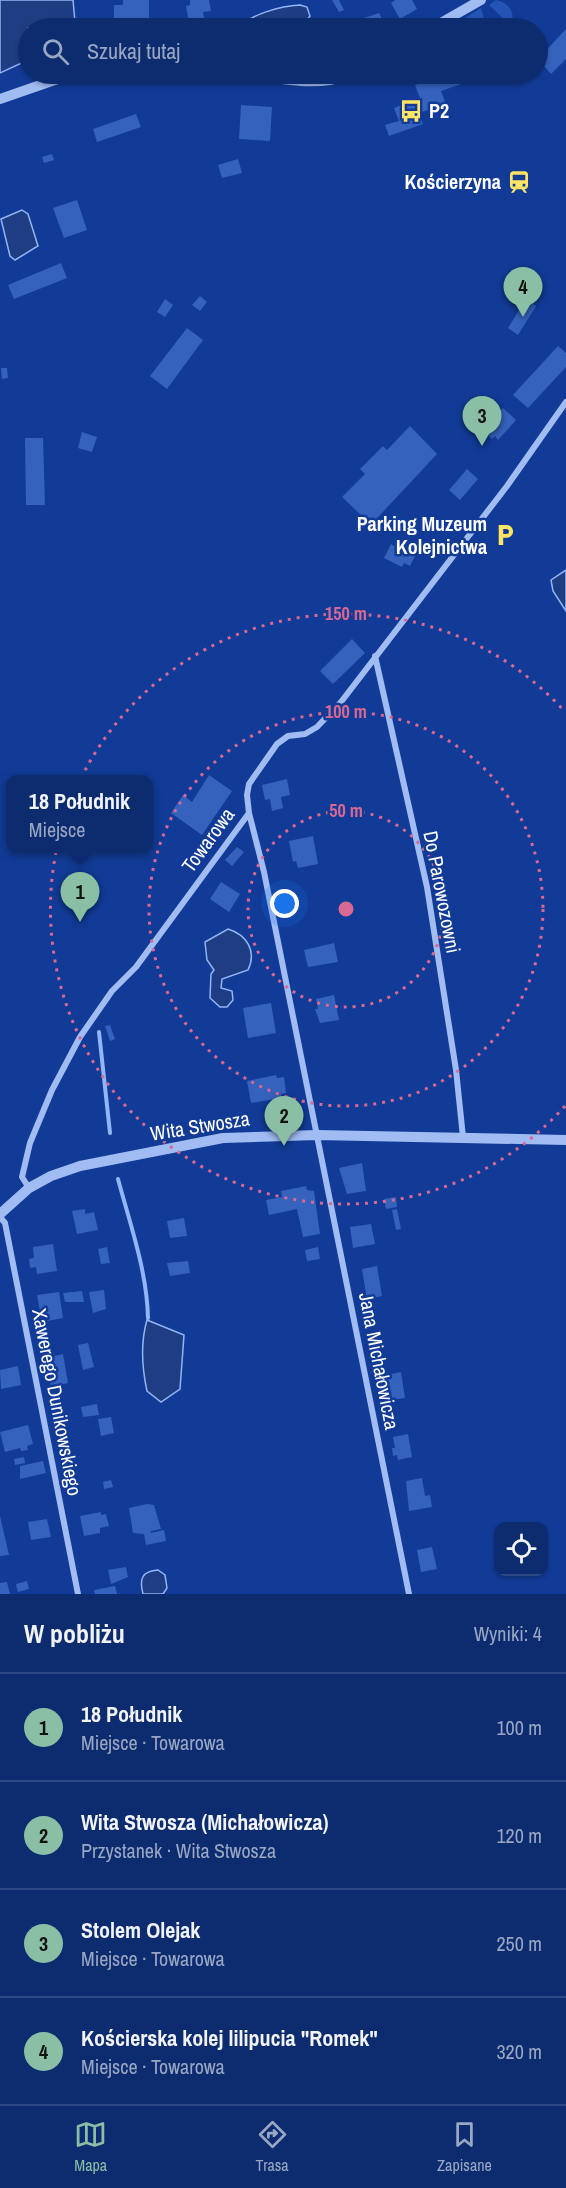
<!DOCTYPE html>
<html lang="pl">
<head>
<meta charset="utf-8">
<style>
  :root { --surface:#0d2c70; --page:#163475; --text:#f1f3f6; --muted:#9aa7c3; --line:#2d4883; --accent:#8abfa5 }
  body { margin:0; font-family:"Archivo Narrow",sans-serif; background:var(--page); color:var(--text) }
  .controls { position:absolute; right:18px; bottom:18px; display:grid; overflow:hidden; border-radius:12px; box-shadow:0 2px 4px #0004 }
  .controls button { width:54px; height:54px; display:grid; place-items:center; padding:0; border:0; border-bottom:2px solid var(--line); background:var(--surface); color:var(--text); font:30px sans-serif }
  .you { position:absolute; left:285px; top:904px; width:21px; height:21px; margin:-15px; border:4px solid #fff; border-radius:50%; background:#1a73e8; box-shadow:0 0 0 9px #1a73e833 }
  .badge { display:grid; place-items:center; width:39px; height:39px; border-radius:50%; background:var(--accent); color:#111; font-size:20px; font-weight:700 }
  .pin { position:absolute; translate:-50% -50px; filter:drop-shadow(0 2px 3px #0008) }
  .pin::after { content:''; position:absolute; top:32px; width:21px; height:18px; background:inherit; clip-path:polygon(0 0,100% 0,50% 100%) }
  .popup { position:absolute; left:6px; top:775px; width:147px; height:78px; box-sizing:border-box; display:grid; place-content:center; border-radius:12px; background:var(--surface); filter:drop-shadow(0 2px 4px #0005); font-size:20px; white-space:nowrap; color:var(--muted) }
  .popup b { font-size:22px; color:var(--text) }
  .popup::after { content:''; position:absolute; left:50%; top:100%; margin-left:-12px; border:12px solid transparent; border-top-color:var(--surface) }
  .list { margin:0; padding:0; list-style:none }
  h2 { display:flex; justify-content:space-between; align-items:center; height:78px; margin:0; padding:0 24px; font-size:26px }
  h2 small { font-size:20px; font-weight:400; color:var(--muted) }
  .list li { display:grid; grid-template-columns:39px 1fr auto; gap:18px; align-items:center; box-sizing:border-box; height:108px; padding:0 24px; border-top:2px solid var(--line) }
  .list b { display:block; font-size:22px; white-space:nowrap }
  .list p { margin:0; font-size:20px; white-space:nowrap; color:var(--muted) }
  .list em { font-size:20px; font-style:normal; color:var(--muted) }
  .icon { flex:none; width:33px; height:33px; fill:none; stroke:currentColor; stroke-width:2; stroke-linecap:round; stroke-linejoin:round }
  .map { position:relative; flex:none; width:566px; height:1594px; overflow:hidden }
  .search { position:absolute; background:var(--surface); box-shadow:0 2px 4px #0004; left:18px; right:18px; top:18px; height:66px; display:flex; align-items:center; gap:15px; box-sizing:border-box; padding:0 21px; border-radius:33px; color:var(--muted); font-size:22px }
  .sheet { height:510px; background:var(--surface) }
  nav { display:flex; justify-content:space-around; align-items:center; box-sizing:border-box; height:84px; border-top:2px solid var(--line); background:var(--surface); font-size:16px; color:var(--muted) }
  nav a { display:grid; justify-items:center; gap:3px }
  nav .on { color:var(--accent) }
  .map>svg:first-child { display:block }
  .green { fill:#2454b5 }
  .water { fill:#1e3d82; stroke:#92b5f7; stroke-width:1.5 }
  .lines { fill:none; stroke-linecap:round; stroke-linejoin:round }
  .stream { stroke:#92b5f7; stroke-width:4 }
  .building { fill:#3562bc }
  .minor { stroke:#a1bcf3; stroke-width:6 }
  .tertiary { stroke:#a1bcf3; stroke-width:10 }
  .ring { fill:none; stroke:#d76994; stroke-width:3; stroke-dasharray:3 6 }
  .labels { text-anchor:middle; stroke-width:5; stroke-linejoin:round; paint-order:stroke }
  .poi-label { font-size:20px; font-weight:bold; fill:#fff; stroke:#113b96; text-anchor:end }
  .street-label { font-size:20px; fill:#fff; stroke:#113b96 }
  .centre { fill:#d76994; stroke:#113b96; stroke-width:3 }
  .ring-label { font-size:18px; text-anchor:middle; font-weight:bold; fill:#d76994; stroke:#113b96; stroke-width:5; stroke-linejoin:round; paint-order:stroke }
</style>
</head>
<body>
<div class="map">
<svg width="566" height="1594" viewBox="0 0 566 1594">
  <rect width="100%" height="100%" fill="#113b96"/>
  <path class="green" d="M496 0C509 3 516 12 511 26L489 5Z
    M481 8 484 19 466 28 454 25Z"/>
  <path class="water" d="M0 0H73L75 22 73 28H28V60L0 73Z
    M300 5 307 7 310 16 304 24 297 28H238C251 14 281 6 300 5Z
    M22 210 28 214 38 246 15 260 10 256 1 219Z
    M566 570V611L553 591 551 580Z
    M228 929C247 935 257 951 248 970L222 979 221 988 232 991 233 1000 227 1007H220L210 998 211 974 214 970 207 960 205 942Z
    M147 1320 184 1335 180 1389 161 1402 147 1391C142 1368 140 1344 147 1320Z
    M158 1570 165 1575 167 1588 163 1594H143C139 1579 142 1571 158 1570Z"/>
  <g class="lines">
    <path class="stream" d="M99 1032 110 1133
      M118 1179C130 1224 147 1271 148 1318"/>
  </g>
  <path class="building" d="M123 0H149V26L114 25V5H123Z
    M190 0H209L211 11 203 12 205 22 189 24 186 6 190 5Z
    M332 0H339L344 10 339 12Z
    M395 0H412L417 9 400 19 391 3Z
    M379 13 386 27 367 28 361 19Z
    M566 29V59L551 74 538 59Z
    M440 74H464L467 82 441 91 446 104 419 113 423 124 389 136 385 125 399 121 394 108 420 98 415 85 441 76Z
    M241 105 272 107 270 141 239 139Z
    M136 114 141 127 97 142 93 129Z
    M52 154 54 160 44 163 42 157Z
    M238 159 242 173 222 178 218 165Z
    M77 200 87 230 64 238 53 208Z
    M61 263 67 278 14 299 8 285Z
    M200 296 207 302 200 311 192 305Z
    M165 299 173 305 165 317 157 312Z
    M526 299 536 306 518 335 508 328Z
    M187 328 203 340 167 389 150 376Z
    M558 346 566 353V367L528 408 513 395Z
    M1 368H7L8 378 2 379Z
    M503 408 516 420 498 440 495 436 492 439 483 430Z
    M410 426 437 454 367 529 359 522 363 517 342 497 365 474 360 469 383 446 387 450Z
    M82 432 97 437 92 452 78 448Z
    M25 438H43L45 505H26Z
    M467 469 478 479 460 500 449 490Z
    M397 540 418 550 410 566 404 563 402 567 384 558 391 544 394 546Z
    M352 639 365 653 333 684 320 671Z
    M209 775 232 791 202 835 171 813 183 795 192 802Z
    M287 779 290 795 281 797 283 808 272 811 270 799 265 800 262 785Z
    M313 836 318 864 298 868 296 861 293 862 289 841Z
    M237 847 244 852 232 866 225 860Z
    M221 882 240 894 229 912 210 899Z
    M334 943 338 962 308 967 304 950Z
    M334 995 339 1020 320 1023 315 1009H318L316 999Z
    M271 1003 276 1033 248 1038 243 1008Z
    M110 1025 115 1039 110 1041 105 1026Z
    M276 1075 277 1078 284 1077 286 1093 281 1094V1098L251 1103 247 1081Z
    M362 1163 366 1191 347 1194 339 1168Z
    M306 1186 307 1190 314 1191 320 1234 303 1237 297 1209 269 1215 266 1200 282 1197 281 1191Z
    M396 1197 397 1207 386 1209 384 1199Z
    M85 1209V1214L94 1212 98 1230 77 1234 72 1211Z
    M397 1209 401 1229 396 1230 392 1210Z
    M184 1218 187 1236 170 1238 167 1221Z
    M371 1224 375 1244 353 1248 350 1227Z
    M53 1244 57 1271 37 1274 36 1267 30 1268 29 1259 34 1258 33 1247Z
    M107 1247 110 1263 101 1264 98 1249Z
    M318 1247 320 1259 307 1261 305 1250Z
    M188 1261 190 1273 170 1276 167 1263Z
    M377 1266 382 1296 367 1299 362 1269Z
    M104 1290 106 1309 93 1313 89 1292Z
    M82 1291 84 1302H65L63 1293Z
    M59 1292 63 1318 42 1322 37 1295Z
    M88 1343 94 1367 83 1370 78 1345Z
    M63 1354 68 1383 51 1387 46 1358Z
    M18 1366 21 1385 1 1389 0 1370Z
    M401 1372 405 1398 391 1400 386 1375Z
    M97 1404 99 1415 83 1417 81 1407Z
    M111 1417 114 1433 101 1436 98 1419Z
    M28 1425 33 1444 27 1446 28 1450 21 1451 20 1448 5 1452 0 1432Z
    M408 1434 412 1457 398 1460 397 1455 393 1456 392 1448H395L393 1437Z
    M24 1457 25 1463 15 1465 14 1459Z
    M43 1461 46 1473 20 1479V1466Z
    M422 1478 425 1496 430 1495 432 1507 409 1511 406 1481Z
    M111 1480 113 1487 104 1489 103 1482Z
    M147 1504 154 1505 161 1529 151 1531V1533L164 1530 166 1541 146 1545 144 1534 133 1533 129 1508Z
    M101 1512V1515L106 1514 109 1526 100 1528V1533L84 1536 80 1516Z
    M0 1516 9 1555 0 1556Z
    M47 1519 51 1537 31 1540 28 1522Z
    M432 1547 437 1569 421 1572 417 1550Z
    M126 1567 128 1577 111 1584 108 1570Z
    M27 1581 29 1589 18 1592 16 1584Z
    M7 1582 10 1594H0V1583Z
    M115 1586 117 1594H95L94 1590Z"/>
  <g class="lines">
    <path class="minor" d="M375 656 427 887 456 1070 463 1137
      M249 813 264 872 409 1594
      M29 1188 22 1177 30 1143 52 1090 80 1037 112 991 136 967 249 813 247 795 249 784 277 744 288 736 305 734 317 727 341 702 507 486 566 402
      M0 1217 5 1223 78 1594"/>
    <path class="tertiary" d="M432 28 481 0
      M252 74C286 80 318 87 352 74
      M0 99 72 74
      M0 1214 29 1188 51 1176 80 1166 223 1138 317 1135 566 1140"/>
  </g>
  <g class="ring">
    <circle cx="346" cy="909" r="98"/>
    <circle cx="346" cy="909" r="197"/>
    <path d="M565 1106A295 295 0 1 1 565 712"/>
  </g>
  <defs>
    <g id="bus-bare" transform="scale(1.8)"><path d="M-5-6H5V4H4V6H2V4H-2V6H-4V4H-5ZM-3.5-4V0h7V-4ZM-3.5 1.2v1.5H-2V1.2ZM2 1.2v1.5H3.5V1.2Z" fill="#ffe563" stroke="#113b96" stroke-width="2.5" paint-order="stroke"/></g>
    <g id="station-bare" transform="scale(1.8)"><path d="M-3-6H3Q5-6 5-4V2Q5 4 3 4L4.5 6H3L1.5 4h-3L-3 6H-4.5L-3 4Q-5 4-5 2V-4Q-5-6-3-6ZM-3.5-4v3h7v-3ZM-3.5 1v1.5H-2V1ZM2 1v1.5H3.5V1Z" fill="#ffe563" stroke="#113b96" stroke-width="2.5" paint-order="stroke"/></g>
    <g id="parking-bare" transform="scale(1.8)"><path d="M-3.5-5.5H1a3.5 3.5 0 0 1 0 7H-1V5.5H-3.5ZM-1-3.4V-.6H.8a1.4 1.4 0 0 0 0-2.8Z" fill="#ffe563" stroke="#113b96" stroke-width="2.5" paint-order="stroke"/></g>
  </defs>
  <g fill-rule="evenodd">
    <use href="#bus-bare" x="411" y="111"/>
    <use href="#station-bare" x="519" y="182"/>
    <use href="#parking-bare" x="505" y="535"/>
  </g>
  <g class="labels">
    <g class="poi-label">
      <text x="429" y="118" text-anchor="start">P2</text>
      <text x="501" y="189">Kościerzyna</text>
      <text x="487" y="531">Parking Muzeum<tspan x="487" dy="23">Kolejnictwa</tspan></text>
    </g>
    <g class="street-label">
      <text transform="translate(208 840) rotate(-54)" y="7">Towarowa</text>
      <text transform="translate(442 892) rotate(79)" y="7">Do Parowozowni</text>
      <text transform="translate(200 1126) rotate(-9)" y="7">Wita Stwosza</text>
      <text transform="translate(379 1361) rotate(79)" y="7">Jana Michałowicza</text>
      <text transform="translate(57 1402) rotate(79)" y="7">Xawerego Dunikowskiego</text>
    </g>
  </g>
  <circle cx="346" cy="909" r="9" class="centre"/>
  <g class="ring-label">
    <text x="346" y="620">150 m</text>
    <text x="346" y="718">100 m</text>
    <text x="346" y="817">50 m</text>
  </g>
</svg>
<div class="controls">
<button><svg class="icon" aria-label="locate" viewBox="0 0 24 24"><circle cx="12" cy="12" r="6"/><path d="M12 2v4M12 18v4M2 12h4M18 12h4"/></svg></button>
</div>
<div class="you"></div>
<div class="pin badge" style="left:80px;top:922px">1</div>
<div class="popup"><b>18 Południk</b>Miejsce</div>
<div class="pin badge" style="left:284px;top:1146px">2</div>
<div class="pin badge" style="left:482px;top:446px">3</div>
<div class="pin badge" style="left:523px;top:317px">4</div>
<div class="search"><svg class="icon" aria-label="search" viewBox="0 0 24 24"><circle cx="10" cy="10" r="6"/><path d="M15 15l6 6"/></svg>Szukaj tutaj</div>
</div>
<section class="sheet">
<h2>W pobliżu<small>Wyniki: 4</small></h2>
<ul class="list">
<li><span class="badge">1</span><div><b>18 Południk</b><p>Miejsce · Towarowa</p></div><em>100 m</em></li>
<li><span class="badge">2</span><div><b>Wita Stwosza (Michałowicza)</b><p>Przystanek · Wita Stwosza</p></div><em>120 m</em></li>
<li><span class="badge">3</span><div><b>Stolem Olejak</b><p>Miejsce · Towarowa</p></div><em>250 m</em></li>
<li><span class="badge">4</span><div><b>Kościerska kolej lilipucia &quot;Romek&quot;</b><p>Miejsce · Towarowa</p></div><em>320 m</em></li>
</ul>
</section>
<nav>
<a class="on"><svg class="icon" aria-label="map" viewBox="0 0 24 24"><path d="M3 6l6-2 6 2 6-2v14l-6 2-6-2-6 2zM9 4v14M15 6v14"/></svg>Mapa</a>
<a><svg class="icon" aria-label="directions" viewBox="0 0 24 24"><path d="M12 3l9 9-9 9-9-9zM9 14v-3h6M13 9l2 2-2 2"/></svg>Trasa</a>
<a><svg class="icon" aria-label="saved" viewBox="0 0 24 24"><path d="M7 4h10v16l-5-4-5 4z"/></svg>Zapisane</a>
</nav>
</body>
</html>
